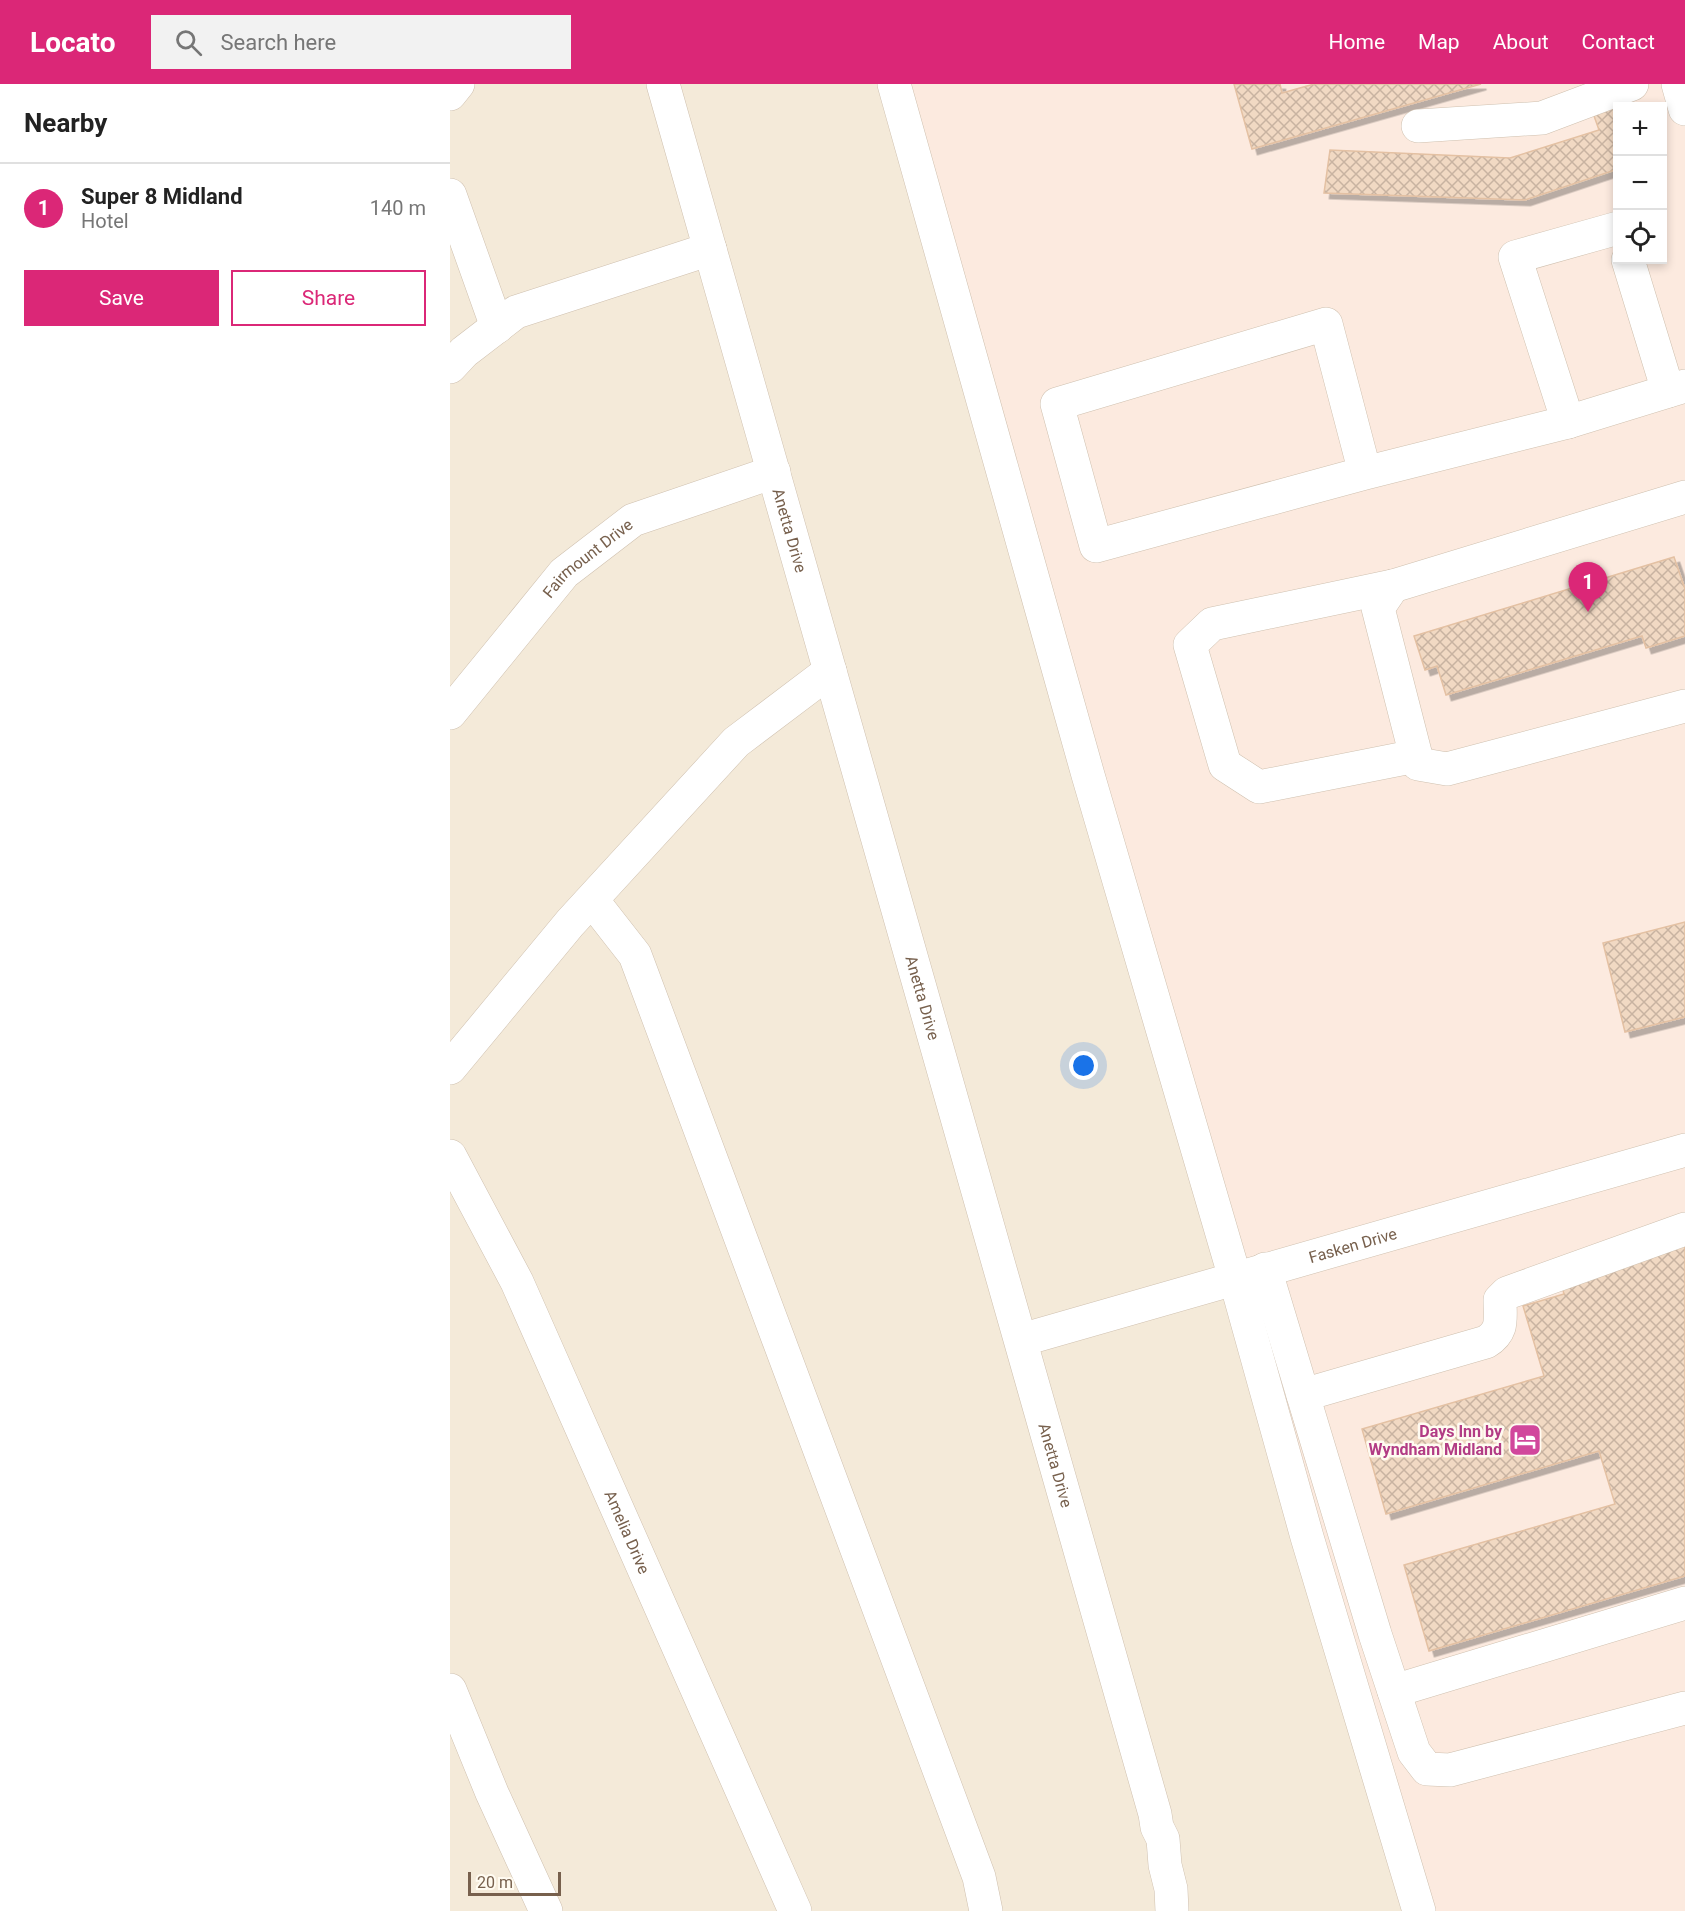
<!DOCTYPE html>
<html lang="en">
<head>
<meta charset="utf-8">
<style>
  :root { --surface:#fff; --page:#f2f2f2; --text:#222; --muted:#767676; --line:#e0e0e0; --accent:#db2777 }
  body { margin:0; font-family:Roboto,sans-serif; background:var(--page); color:var(--text) }
  .controls { position:absolute; right:18px; top:18px; display:grid; overflow:hidden; border-radius:0px; box-shadow:0 3px 9px #0003 }
  .controls button { width:54px; height:54px; display:grid; place-items:center; padding:0; border:0; border-bottom:2px solid var(--line); background:var(--surface); color:var(--text); font:30px sans-serif }
  .scale { position:absolute; left:18px; bottom:15px; width:93px; box-sizing:border-box; padding-left:6px; border:3px solid #77604d; border-top:0; font-size:16px; line-height:21px; white-space:nowrap; color:#77604d; -webkit-text-stroke:4px #fffbf1; paint-order:stroke }
  .you { position:absolute; left:634px; top:982px; width:21px; height:21px; margin:-15px; border:4px solid #fff; border-radius:50%; background:#1a73e8; box-shadow:0 0 0 9px #1a73e833 }
  .badge { display:grid; place-items:center; width:39px; height:39px; border-radius:50%; background:var(--accent); color:#fff; font-size:20px; font-weight:700 }
  .pin { position:absolute; translate:-50% -50px; filter:drop-shadow(0 2px 3px #0008) }
  .pin::after { content:''; position:absolute; top:32px; width:21px; height:18px; background:inherit; clip-path:polygon(0 0,100% 0,50% 100%) }
  .list { margin:0; padding:0; list-style:none }
  h2 { display:flex; justify-content:space-between; align-items:center; height:78px; margin:0; padding:0 24px; font-size:26px }
  h2 small { font-size:20px; font-weight:400; color:var(--muted) }
  .list li { display:grid; grid-template-columns:39px 1fr auto; gap:18px; align-items:center; box-sizing:border-box; height:90px; padding:0 24px; border-top:2px solid var(--line) }
  .list b { display:block; font-size:22px; white-space:nowrap }
  .list p { margin:0; font-size:20px; white-space:nowrap; color:var(--muted) }
  .list em { font-size:20px; font-style:normal; color:var(--muted) }
  .actions { display:flex; gap:12px; padding:18px 24px }
  .actions a { flex:1; padding:14px 0; border:2px solid var(--accent); border-radius:0px; text-align:center; font-size:21px; color:var(--accent) }
  .actions .main { background:var(--accent); color:#fff }
  .icon { flex:none; width:33px; height:33px; fill:none; stroke:currentColor; stroke-width:2; stroke-linecap:round; stroke-linejoin:round }
  .map { position:relative; flex:none; width:1235px; height:1827px; overflow:hidden }
  header { display:flex; align-items:center; gap:36px; box-sizing:border-box; height:84px; padding:0 30px; background:var(--accent); color:#fff }
  header strong { font-size:28px }
  nav { display:flex; gap:33px; margin-inline-start:auto; font-size:21px }
  .search { width:420px; height:54px; background:var(--page); display:flex; align-items:center; gap:15px; box-sizing:border-box; padding:0 21px; border-radius:0px; color:var(--muted); font-size:22px }
  main { display:flex }
  aside { flex:1; background:var(--surface) }
  .map>svg:first-child { display:block }
  .residential { fill:#f4ead9 }
  .commercial { fill:#fceadf; fill-rule:evenodd }
  .building { fill:url(#building-cross-hatch); stroke:#e4c1a3; stroke-width:1.5; filter:url(#shadow) }
  .lines { fill:none; stroke-linecap:round; stroke-linejoin:round }
  .minor-casing { stroke:#cfc0af; stroke-width:34 }
  .minor { stroke:#fff; stroke-width:33 }
  .labels { text-anchor:middle; stroke-width:5; stroke-linejoin:round; paint-order:stroke }
  .street-label { font-size:16px; fill:#77604d; stroke:#fffbf1 }
  .hotel-label { font-size:16px; font-weight:bold; fill:#b23c85; stroke:#fffbf1; text-anchor:end }
</style>
</head>
<body>
<header>
<strong>Locato</strong>
<div class="search"><svg class="icon" aria-label="search" viewBox="0 0 24 24"><circle cx="10" cy="10" r="6"/><path d="M15 15l6 6"/></svg>Search here</div>
<nav><a>Home</a><a>Map</a><a>About</a><a>Contact</a></nav>
</header>
<main>
<aside>
<h2>Nearby<small></small></h2>
<ul class="list">
<li><span class="badge">1</span><div><b>Super 8 Midland</b><p>Hotel</p></div><em>140 m</em></li>
</ul>
<div class="actions"><a class="main">Save</a><a>Share</a></div>
</aside>
<div class="map">
<svg width="1235" height="1827" viewBox="0 0 1235 1827">
  <defs>
    <pattern id="building-cross-hatch" width="8" height="8" patternUnits="userSpaceOnUse" patternTransform="scale(1.5)"><rect width="8" height="8" fill="#f1d9c3"/><path d="M0 0l8 8M0 8l8-8" fill="none" stroke="#c8b3a1"/></pattern>
    <filter id="shadow"><feDropShadow dx="5.5" dy="5.5" stdDeviation="0" flood-color="#0004"/></filter>
  </defs>
  <rect width="100%" height="100%" fill="#fcf7eb"/>
  <path class="residential" d="M0 0H453L970 1827H0Z"/>
  <path class="commercial" d="M453 0H1235V1827H970ZM1168 22H1212V176H1168Z"/>
  <path class="building" d="M784 0H830L832 9 864 0H1031L802 65Z
    M1168 22V85L1075 116 874 109 880 66 1060 74 1149 46 1143 29Z
    M1224 473 1235 505V552L1196 564 1192 552 996 611 987 582 975 586 964 552Z
    M1235 838V933L1175 948 1153 859Z
    M1235 1159V1492L979 1567 954 1481 1165 1420 1149 1367 936 1430 912 1345 1094 1292 1073 1222 1114 1210 1110 1196Z"/>
  <g class="lines">
    <g class="minor-casing">
      <g id="minor">
        <path id="s1" d="M213 0 705 1730 707 1743 713 1755 715 1781 721 1805 722 1827"/>
        <path d="M444 0 638 691 785 1194 857 1453 969 1827"/>
        <path d="M1228 0 1235 25"/>
        <path d="M0 10 8 0"/>
        <path d="M968 42 1092 34 1182 0"/>
        <path d="M0 111 47 243"/>
        <path d="M1168 144 1065 173 1118 338 1235 302"/>
        <path d="M1178 176 1218 307"/>
        <path d="M0 283 14 268 66 228 260 165"/>
        <path d="M915 389 876 240 607 320 646 462 915 389 1118 338"/>
        <path d="M1235 413 943 502 928 524 968 680 997 685 1235 622"/>
        <path d="M943 502 762 540 740 561 775 681 809 703 966 672"/>
        <path id="s2" d="M0 629 114 489 183 436 324 388"/>
        <path d="M142 816 185 871 529 1793 536 1827"/>
        <path d="M0 984 120 839 286 658 380 587"/>
        <path id="s3" d="M0 1072 67 1198 345 1827"/>
        <path d="M815 1185 925 1550 964 1668 977 1685 1000 1686 1235 1624"/>
        <path id="s4" d="M571 1256 1235 1066"/>
        <path d="M853 1311 1036 1258C1054 1247 1050 1235 1050 1216L1057 1209 1235 1145"/>
        <path d="M0 1606 42 1709 96 1827"/>
        <path d="M944 1607 1235 1519"/>
      </g>
    </g>
    <use href="#minor" class="minor"/>
  </g>
  <defs>
    <g id="hotel-square" transform="scale(1.725)"><rect x="-9" y="-9" width="18" height="18" rx="4" fill="#d1479c" stroke="#fffbf1"/><path d="M-6-4.5h1.5V1H6V5H4.5V3h-9V5H-6ZM-4 0a1.8 1.8 0 1 1 3.6 0ZM.5 0V-2.5h3Q6-2.5 6 0Z" fill="#fff"/></g>
  </defs>
  <g fill-rule="evenodd">
    <use href="#hotel-square" x="1075" y="1356"/>
  </g>
  <g class="labels">
    <g class="street-label">
      <text dy="6" stroke="none"><textPath href="#s1" startOffset="464">Anetta Drive</textPath></text>
      <text dy="6" stroke="none"><textPath href="#s2" startOffset="208">Fairmount Drive</textPath></text>
      <text dy="6" stroke="none"><textPath href="#s1" startOffset="950">Anetta Drive</textPath></text>
      <text dy="6" stroke="none"><textPath href="#s4" startOffset="345">Fasken Drive</textPath></text>
      <text dy="6" stroke="none"><textPath href="#s1" startOffset="1436">Anetta Drive</textPath></text>
      <text dy="6" stroke="none"><textPath href="#s3" startOffset="416">Amelia Drive</textPath></text>
    </g>
    <g class="hotel-label">
      <text x="1052" y="1353">Days Inn by<tspan x="1052" dy="18">Wyndham Midland</tspan></text>
    </g>
  </g>
</svg>
<div class="controls">
<button>+</button>
<button>−</button>
<button><svg class="icon" aria-label="locate" viewBox="0 0 24 24"><circle cx="12" cy="12" r="6"/><path d="M12 2v4M12 18v4M2 12h4M18 12h4"/></svg></button>
</div>
<div class="scale">20 m</div>
<div class="you"></div>
<div class="pin badge" style="left:1138px;top:528px">1</div>
</div>
</main>
</body>
</html>
